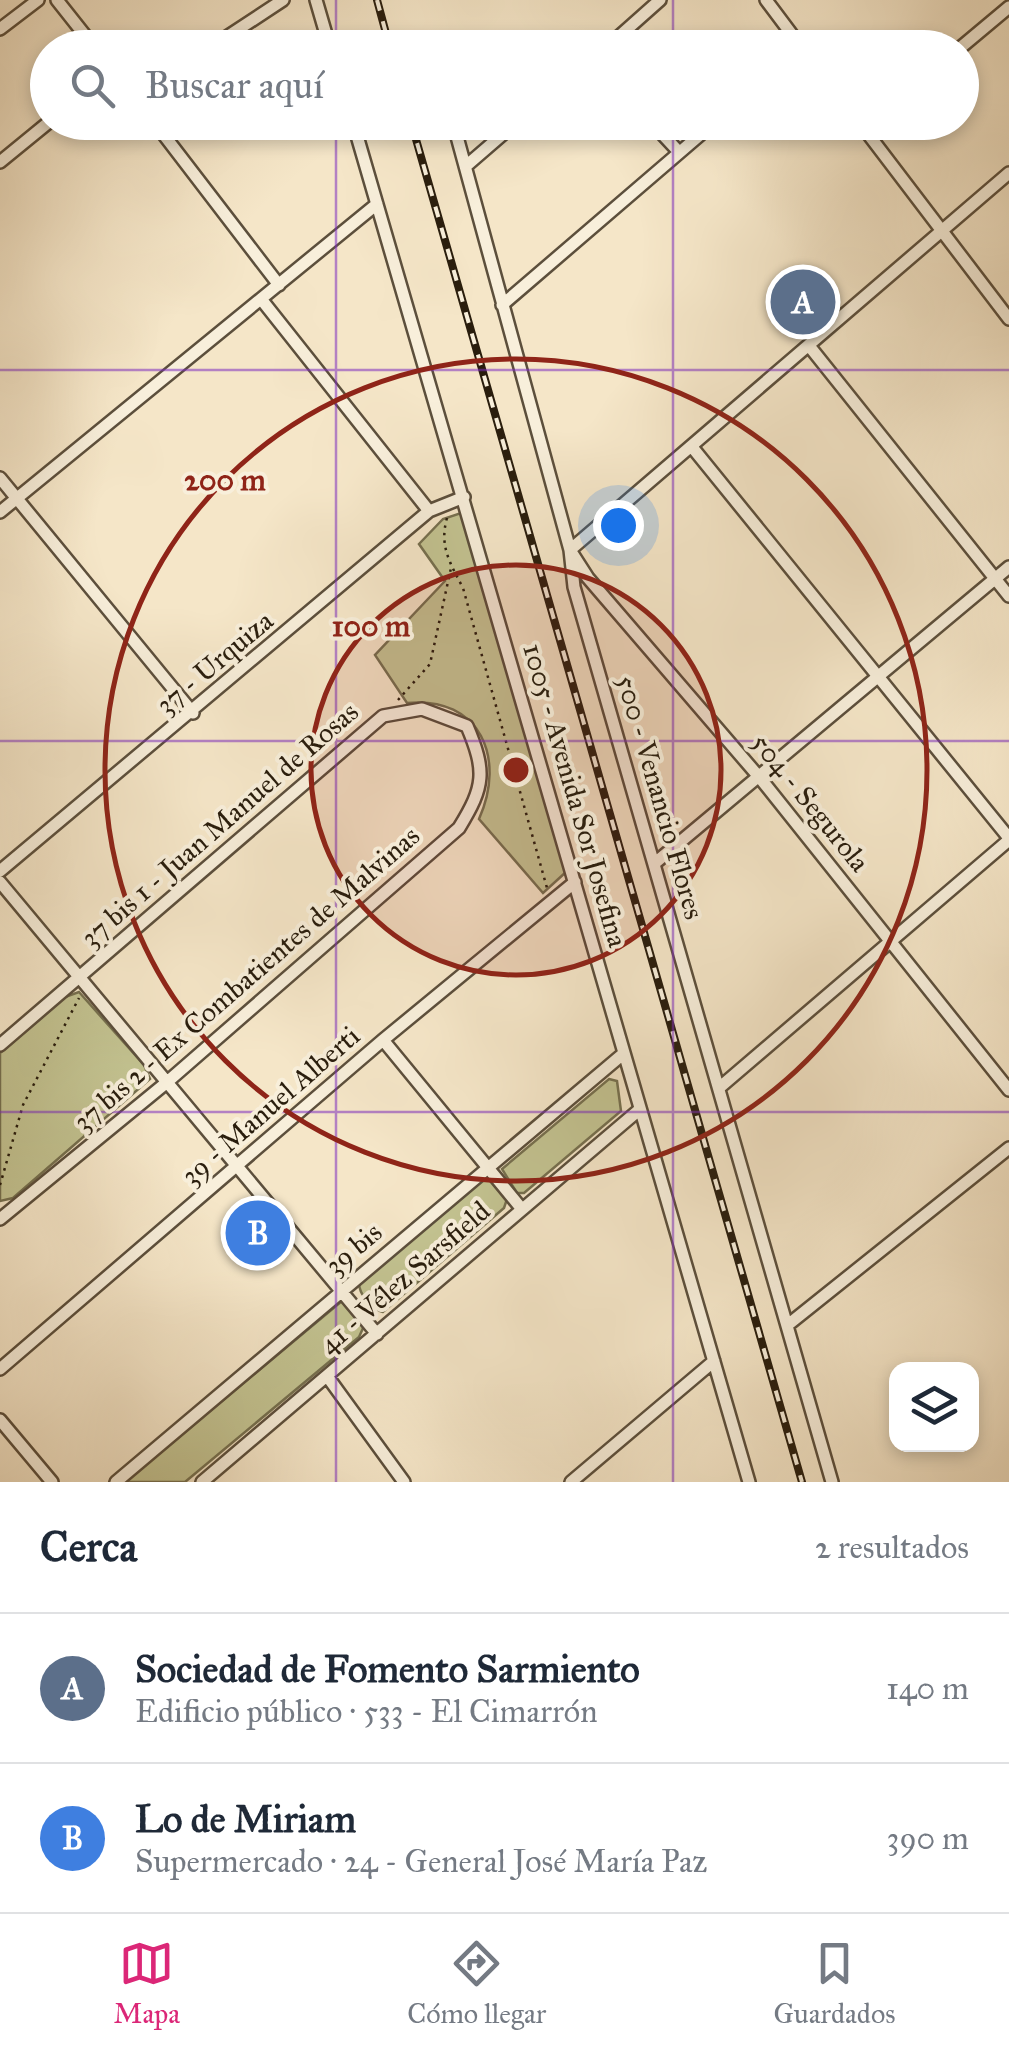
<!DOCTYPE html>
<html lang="es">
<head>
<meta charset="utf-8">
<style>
  :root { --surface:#fff; --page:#f6f6f7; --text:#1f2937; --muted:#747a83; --line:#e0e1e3; --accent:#db2777 }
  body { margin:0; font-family:"IM FELL Great Primer",serif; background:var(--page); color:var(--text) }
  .controls { position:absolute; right:30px; bottom:30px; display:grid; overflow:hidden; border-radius:20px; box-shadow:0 5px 15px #0003 }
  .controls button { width:90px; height:90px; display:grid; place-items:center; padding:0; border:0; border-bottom:2px solid var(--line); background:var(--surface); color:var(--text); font:50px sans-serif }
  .you { position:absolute; left:618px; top:525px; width:35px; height:35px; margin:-25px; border:8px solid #fff; border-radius:50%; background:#1a73e8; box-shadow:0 0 0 15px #1a73e833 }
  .badge { display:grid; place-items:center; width:65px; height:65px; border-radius:50%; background:var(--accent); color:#fff; font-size:32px; font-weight:700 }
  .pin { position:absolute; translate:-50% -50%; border:5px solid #fff; box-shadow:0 2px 10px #0006 }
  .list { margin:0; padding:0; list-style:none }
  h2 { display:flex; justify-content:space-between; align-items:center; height:130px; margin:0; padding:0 40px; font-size:42px }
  h2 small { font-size:32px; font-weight:400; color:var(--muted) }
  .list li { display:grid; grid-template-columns:65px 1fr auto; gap:30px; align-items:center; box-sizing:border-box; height:150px; padding:0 40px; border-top:2px solid var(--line) }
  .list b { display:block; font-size:38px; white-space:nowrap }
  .list p { margin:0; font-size:32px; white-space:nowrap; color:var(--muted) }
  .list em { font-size:32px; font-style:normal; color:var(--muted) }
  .icon { flex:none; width:55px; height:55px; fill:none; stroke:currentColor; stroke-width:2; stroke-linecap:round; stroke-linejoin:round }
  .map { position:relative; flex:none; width:1009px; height:1482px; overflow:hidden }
  .search { position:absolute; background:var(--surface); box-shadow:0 5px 15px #0003; left:30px; right:30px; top:30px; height:110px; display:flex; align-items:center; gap:25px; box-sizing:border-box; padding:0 35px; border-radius:55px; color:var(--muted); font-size:38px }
  .sheet { height:430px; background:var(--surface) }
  nav { display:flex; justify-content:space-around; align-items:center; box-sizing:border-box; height:140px; border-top:2px solid var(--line); background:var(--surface); font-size:28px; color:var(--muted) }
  nav a { display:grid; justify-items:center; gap:5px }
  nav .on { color:var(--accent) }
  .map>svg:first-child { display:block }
  .green { fill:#c3c391; stroke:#76704f; stroke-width:2.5 }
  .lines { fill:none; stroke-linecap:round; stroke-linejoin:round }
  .minor-casing { stroke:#5c4f3c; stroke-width:16 }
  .path { stroke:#291d0d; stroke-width:2.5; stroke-dasharray:2.5 5; stroke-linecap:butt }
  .minor { stroke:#f8efdb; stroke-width:11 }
  .rail-casing { stroke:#291d0d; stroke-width:8 }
  .rail { stroke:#f8efdb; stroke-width:4; stroke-dasharray:11; stroke-linecap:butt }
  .grid { fill:none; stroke:#7b2cbf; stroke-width:2.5; stroke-opacity:0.55 }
  .ring { fill:none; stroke:#8f2418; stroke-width:5 }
  .labels { text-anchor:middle; stroke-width:8; stroke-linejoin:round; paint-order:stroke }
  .street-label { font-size:28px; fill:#291d0d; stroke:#f8efdb }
  .centre { fill:#8f2418; stroke:#f8efdb; stroke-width:5 }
  .ring-label { font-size:30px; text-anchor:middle; font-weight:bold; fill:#8f2418; stroke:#f8efdb; stroke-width:8; stroke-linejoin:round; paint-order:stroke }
</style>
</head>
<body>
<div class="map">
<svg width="1009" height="1482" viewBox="0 0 1009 1482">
  <rect width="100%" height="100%" fill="#f5e6c8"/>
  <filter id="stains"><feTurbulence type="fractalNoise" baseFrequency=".002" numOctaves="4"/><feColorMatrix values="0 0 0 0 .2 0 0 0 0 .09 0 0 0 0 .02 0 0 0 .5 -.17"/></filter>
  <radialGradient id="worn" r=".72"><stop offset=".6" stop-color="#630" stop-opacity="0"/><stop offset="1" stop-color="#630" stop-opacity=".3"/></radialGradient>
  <path class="green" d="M461 513 566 872 543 893 479 819C506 759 481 696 407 703L375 655 445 581 419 544 443 519Z
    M79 992 144 1065 150 1079 13 1198 0 1201V1053L65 997Z
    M609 1079 617 1081 621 1111 524 1193H517L502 1169Z
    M485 1175 507 1199 504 1208 383 1312C371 1309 359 1294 359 1283Z
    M342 1301 364 1326 359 1337 185 1482H125Z"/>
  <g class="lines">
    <g class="minor-casing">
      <path id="minor" d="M57 0 95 48
        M316 0 330 48
        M766 0 802 48
        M0 29 38 0
        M210 48 283 0
        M606 48 660 0
        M960 48 1009 7
        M154 122 279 285
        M353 122 749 1482
        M453 122 570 550 574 587 832 1482
        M651 122 679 152
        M859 122 1009 319
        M0 162 49 122
        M466 166 517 122
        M1009 173 570 550 588 578 760 778 1009 1090
        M261 299 429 511
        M502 305 715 122
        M810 347 1009 596
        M692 447 1009 838
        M0 478 193 713
        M0 512 377 204
        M655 863 1009 567
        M0 871 429 511 464 497
        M0 882 377 1334
        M383 1040 521 1208
        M0 1045 383 716 422 709 467 726C486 771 485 786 459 828L166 1083 0 1219
        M719 1088 1009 840
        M789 1324 1009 1148
        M0 1369 383 1040 575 882
        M327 1376 404 1482
        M0 1420 52 1482
        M116 1482 623 1054
        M202 1482 639 1110
        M571 1482 714 1361"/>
    </g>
    <path class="path" d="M447 518C439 546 450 563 463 588L547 888
      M398 700 430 664 451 568
      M0 1185 23 1105 79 998"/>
    <use href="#minor" class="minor"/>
    <g class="rail-casing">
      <path id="rail" d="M377 0 390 48
        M411 122 802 1482"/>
    </g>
    <use href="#rail" class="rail"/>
  </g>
  <path class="grid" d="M336 0V48M673 0V48M336 122V1482M673 122V1482M0 370H1009M0 741H1009M0 1112H1009"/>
  <circle cx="516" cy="770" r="205" fill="#8f2418" fill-opacity=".12"/>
  <g class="ring">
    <circle cx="516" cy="770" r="205"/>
    <circle cx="516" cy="770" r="411"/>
  </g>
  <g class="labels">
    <g class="street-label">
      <text transform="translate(214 662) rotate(-40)" y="10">37 - Urquiza</text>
      <text transform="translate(576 795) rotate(74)" y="10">1005 - Avenida Sor Josefina</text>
      <text transform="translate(661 797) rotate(74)" y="10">500 - Venancio Flores</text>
      <text transform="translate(811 802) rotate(51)" y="10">504 - Segurola</text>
      <text transform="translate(219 824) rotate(-41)" y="10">37 bis 1 - Juan Manuel de Rosas</text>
      <text transform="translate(246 978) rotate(-41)" y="10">37 bis 2 - Ex Combatientes de Malvinas</text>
      <text transform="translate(270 1105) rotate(-41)" y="10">39 - Manuel Alberti</text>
      <text transform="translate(353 1248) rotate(-40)" y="10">39 bis</text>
      <text transform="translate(404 1277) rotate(-41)" y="10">41 - Vélez Sarsfield</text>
    </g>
  </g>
  <circle cx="516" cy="770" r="15" class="centre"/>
  <g class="ring-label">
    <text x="225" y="490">200 m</text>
    <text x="371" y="636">100 m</text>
  </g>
  <rect width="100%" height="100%" filter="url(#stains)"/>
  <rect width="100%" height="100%" fill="url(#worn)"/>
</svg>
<div class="controls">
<button><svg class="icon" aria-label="layers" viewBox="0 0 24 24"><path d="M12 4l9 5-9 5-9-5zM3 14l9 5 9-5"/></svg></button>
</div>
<div class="you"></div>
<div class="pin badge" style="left:803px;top:302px;background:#5c6f8a">A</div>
<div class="pin badge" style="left:258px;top:1233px;background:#3f7fe0">B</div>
<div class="search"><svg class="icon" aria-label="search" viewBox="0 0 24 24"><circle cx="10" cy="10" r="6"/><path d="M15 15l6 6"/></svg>Buscar aquí</div>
</div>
<section class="sheet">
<h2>Cerca<small>2 resultados</small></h2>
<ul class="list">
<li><span class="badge" style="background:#5c6f8a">A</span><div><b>Sociedad de Fomento Sarmiento</b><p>Edificio público · 533 - El Cimarrón</p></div><em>140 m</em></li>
<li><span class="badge" style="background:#3f7fe0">B</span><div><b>Lo de Miriam</b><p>Supermercado · 24 - General José María Paz</p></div><em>390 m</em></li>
</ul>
</section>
<nav>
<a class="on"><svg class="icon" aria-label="map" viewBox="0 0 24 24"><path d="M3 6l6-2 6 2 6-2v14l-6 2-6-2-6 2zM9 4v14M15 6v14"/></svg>Mapa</a>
<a><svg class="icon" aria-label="directions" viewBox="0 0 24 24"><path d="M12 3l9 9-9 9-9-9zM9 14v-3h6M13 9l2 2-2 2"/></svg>Cómo llegar</a>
<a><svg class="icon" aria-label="saved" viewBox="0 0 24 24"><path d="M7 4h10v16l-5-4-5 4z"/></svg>Guardados</a>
</nav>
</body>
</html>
